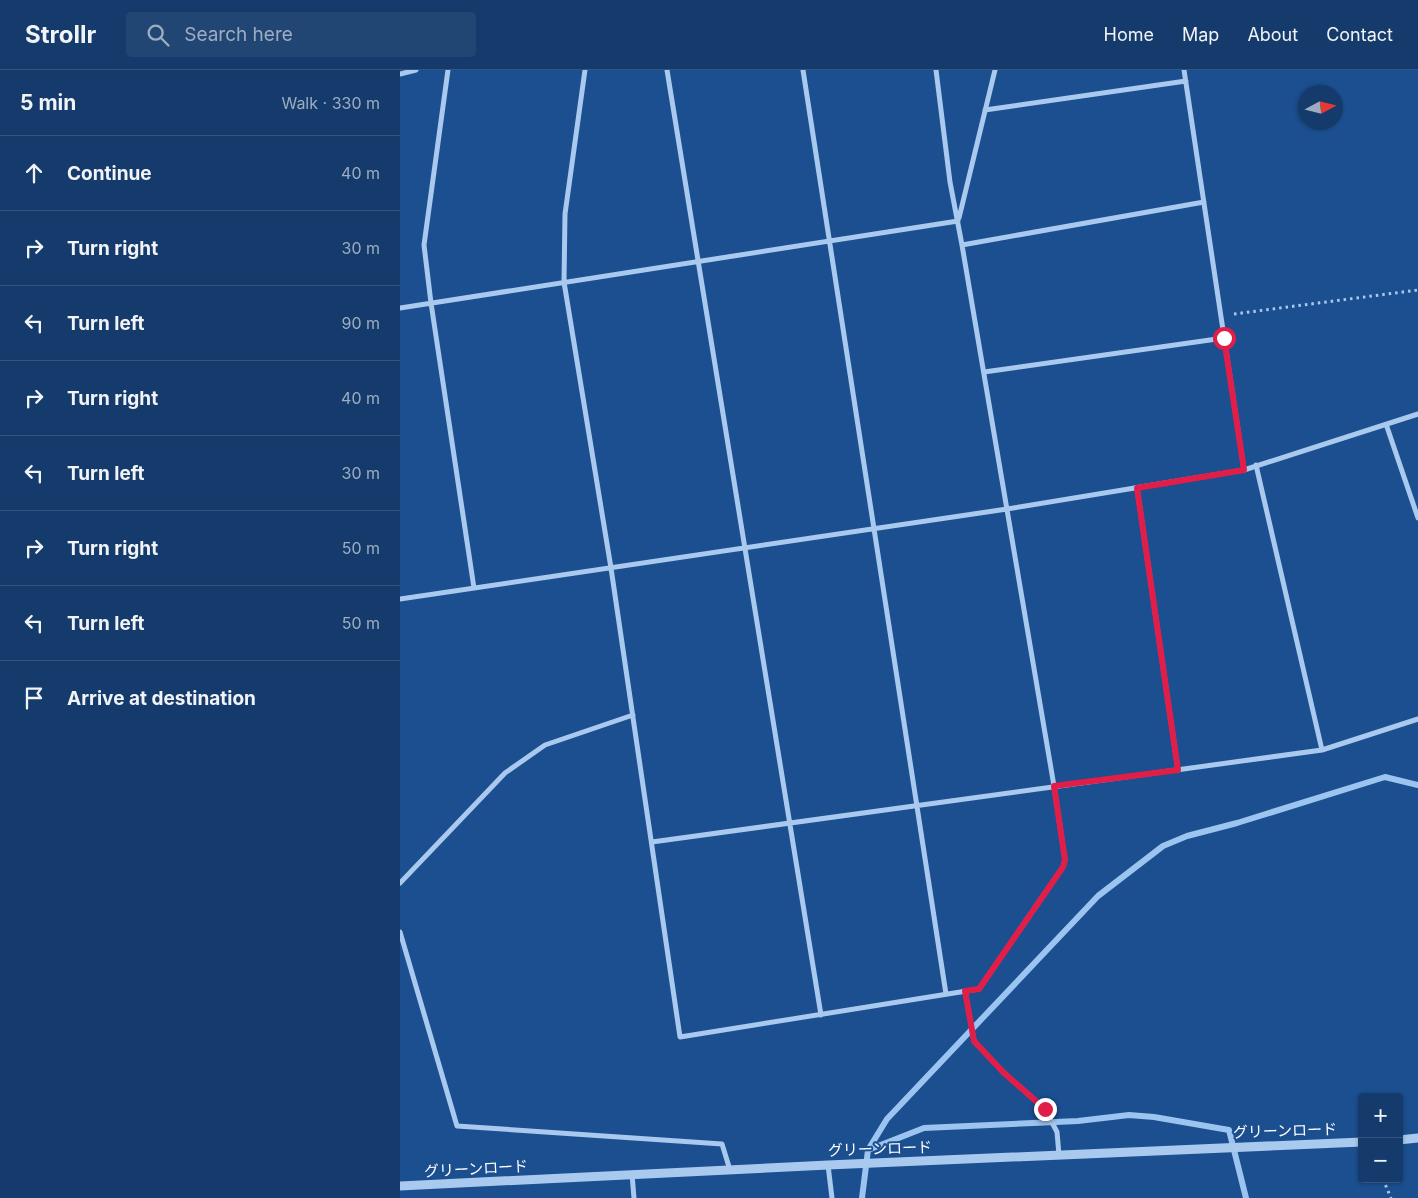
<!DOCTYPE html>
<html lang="en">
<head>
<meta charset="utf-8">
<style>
  :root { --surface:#143b6b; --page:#214673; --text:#f1f3f6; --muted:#9dadc1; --line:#33557e }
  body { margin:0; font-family:Inter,"Noto Sans JP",sans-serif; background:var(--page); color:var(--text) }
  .controls { position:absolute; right:15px; bottom:15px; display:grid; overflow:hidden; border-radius:5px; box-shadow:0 1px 4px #0004 }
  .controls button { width:45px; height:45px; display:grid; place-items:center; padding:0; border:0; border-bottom:1px solid var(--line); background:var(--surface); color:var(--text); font:25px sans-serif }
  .compass { position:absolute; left:898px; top:15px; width:45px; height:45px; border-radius:50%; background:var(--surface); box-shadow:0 1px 4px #0004; rotate:83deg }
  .stop { position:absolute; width:15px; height:15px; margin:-11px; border:4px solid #e11d48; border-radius:50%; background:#fff }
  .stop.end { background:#e11d48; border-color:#fff; box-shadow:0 1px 5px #0008 }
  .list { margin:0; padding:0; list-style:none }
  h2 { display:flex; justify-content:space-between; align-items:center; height:65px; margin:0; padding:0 20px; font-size:21px }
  h2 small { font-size:16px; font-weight:400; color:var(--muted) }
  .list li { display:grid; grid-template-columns:32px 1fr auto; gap:15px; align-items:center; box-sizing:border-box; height:75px; padding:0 20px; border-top:1px solid var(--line) }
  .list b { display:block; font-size:19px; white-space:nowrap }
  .list em { font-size:16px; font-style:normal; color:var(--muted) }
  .icon { flex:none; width:28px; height:28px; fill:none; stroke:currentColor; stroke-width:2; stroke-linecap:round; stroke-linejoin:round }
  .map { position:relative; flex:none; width:1018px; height:1128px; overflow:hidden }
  header { display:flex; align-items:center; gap:30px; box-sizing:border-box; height:70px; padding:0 25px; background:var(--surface); border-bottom:1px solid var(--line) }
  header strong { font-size:24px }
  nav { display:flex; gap:28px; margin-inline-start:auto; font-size:18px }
  .search { width:350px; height:45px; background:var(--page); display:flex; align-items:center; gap:12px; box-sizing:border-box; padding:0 18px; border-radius:5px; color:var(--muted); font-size:19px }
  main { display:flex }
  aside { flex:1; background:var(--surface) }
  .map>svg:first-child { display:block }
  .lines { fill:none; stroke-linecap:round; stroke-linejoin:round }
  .stream { stroke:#9cc4f0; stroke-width:6 }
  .path { stroke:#a9c9ee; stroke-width:3; stroke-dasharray:2.5 4; stroke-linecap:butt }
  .minor { stroke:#a9c9ee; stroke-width:5 }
  .tertiary { stroke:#a9c9ee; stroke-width:9 }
  .route { stroke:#e11d48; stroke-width:6 }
  .labels { text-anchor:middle; stroke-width:4; stroke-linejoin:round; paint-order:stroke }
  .street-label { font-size:15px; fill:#fff; stroke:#1b4f8f }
</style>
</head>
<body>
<header>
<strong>Strollr</strong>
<div class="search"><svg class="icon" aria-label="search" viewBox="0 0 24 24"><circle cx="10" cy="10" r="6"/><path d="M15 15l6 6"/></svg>Search here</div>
<nav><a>Home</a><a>Map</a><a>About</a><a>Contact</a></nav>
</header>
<main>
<aside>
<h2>5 min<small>Walk · 330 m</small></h2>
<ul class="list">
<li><svg class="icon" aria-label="ahead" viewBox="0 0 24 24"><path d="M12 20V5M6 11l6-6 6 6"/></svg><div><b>Continue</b></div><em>40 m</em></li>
<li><svg class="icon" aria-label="right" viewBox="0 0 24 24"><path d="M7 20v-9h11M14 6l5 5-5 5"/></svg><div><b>Turn right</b></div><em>30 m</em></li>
<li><svg class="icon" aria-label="left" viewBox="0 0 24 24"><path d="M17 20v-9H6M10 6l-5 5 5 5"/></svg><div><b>Turn left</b></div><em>90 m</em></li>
<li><svg class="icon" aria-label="right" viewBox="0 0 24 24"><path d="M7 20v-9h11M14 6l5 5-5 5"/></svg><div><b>Turn right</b></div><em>40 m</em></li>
<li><svg class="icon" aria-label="left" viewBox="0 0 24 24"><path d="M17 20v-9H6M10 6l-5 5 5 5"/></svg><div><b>Turn left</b></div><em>30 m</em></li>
<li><svg class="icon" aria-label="right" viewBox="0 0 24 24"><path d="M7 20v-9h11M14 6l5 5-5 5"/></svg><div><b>Turn right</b></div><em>50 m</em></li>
<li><svg class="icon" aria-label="left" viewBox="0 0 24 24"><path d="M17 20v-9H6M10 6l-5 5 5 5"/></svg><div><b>Turn left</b></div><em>50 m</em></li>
<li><svg class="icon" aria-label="arrive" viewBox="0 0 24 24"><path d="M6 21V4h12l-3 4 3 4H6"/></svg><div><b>Arrive at destination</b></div></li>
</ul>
</aside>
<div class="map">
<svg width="1018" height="1128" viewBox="0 0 1018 1128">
  <rect width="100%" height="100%" fill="#1b4f8f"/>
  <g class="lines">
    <path class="stream" d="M468 1080 487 1049 698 826 763 776 787 766 837 753 985 707 1018 715
      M462 1128 468 1080 524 1058 678 1051 729 1045 754 1047 829 1060 846 1128"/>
    <path class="path" d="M834 244 1018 220
      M983 1109 991 1128"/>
    <path class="minor" d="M48 0 24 175 31 233 74 518
      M185 0 165 144 164 212 211 498 280 967 579 919 663 797 665 790 654 716 562 175 550 112 536 0
      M267 0 421 945
      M403 0 546 924
      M784 0 844 400
      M0 4 16 0
      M585 40 786 11
      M559 148 595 0
      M562 175 804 132
      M0 238 558 151
      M584 302 824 268
      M986 354 1018 448
      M856 395 922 680
      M737 418 778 700
      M0 529 607 439 844 400 1018 344
      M252 772 922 680 1018 649
      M0 813 105 703 145 675 233 645
      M0 862 57 1056 322 1074 330 1100
      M565 921 574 971 603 1002 645 1039 657 1062 659 1085
      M428 1095 432 1128
      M232 1104 234 1128"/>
    <path class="tertiary" d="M999 1070 1018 1068
      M0 1116 428 1095 962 1072"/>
  </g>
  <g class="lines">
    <path class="route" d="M645 1039 603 1002 574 971 565 921 579 919 663 797 665 790 654 716 778 700 737 418 844 400 824 268"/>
  </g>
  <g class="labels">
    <g class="street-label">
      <text transform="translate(885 1061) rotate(-2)" y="5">グリーンロード</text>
      <text transform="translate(480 1079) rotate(-2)" y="5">グリーンロード</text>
      <text transform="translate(76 1099) rotate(-3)" y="5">グリーンロード</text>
    </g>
  </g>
</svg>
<div class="controls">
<button>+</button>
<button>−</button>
</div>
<svg class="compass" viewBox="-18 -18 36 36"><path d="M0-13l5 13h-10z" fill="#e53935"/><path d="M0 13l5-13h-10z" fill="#9dadc1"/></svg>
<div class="stop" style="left:824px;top:268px"></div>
<div class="stop end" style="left:645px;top:1039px"></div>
</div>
</main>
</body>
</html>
